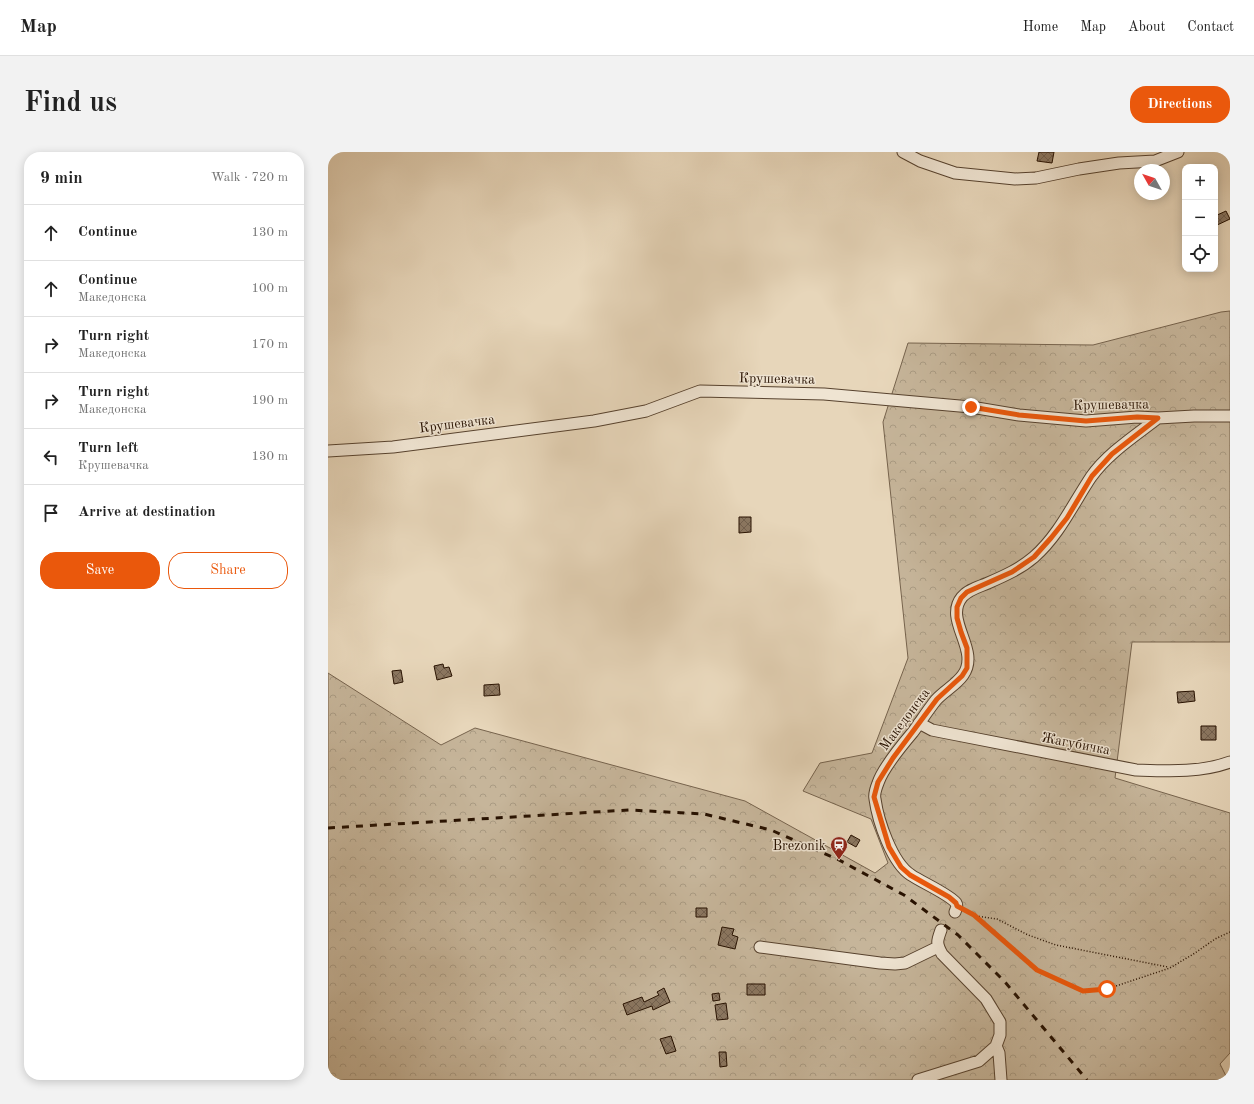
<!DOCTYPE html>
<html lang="en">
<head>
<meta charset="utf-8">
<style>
  :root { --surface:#fff; --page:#f2f2f2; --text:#222; --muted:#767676; --line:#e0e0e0; --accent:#ea580c }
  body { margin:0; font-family:"Old Standard TT",serif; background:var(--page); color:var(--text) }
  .controls { position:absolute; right:12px; top:12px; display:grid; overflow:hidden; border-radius:8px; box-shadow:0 2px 10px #0003 }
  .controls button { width:36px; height:36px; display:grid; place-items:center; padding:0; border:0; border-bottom:1px solid var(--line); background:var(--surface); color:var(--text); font:20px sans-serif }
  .compass { position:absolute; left:806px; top:12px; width:36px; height:36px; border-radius:50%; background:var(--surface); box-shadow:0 2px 10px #0003; rotate:310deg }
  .stop { position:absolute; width:12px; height:12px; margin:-9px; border:3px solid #ea580c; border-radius:50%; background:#fff }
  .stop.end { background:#ea580c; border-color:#fff; box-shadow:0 1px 4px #0008 }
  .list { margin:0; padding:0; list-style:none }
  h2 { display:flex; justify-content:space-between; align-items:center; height:52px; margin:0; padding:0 16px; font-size:17px }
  h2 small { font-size:13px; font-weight:400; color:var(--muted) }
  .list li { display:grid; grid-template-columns:26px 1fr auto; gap:12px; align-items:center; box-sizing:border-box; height:56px; padding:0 16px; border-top:1px solid var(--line) }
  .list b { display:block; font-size:15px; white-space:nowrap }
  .list p { margin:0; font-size:13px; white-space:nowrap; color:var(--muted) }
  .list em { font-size:13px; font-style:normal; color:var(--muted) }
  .actions { display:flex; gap:8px; padding:12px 16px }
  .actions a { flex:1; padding:9px 0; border:1px solid var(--accent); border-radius:16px; text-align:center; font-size:14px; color:var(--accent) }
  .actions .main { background:var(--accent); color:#fff }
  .icon { flex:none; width:22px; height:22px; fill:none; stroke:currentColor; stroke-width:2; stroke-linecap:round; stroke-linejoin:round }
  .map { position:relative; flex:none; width:902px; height:928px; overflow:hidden; border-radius:16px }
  header { display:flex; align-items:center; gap:24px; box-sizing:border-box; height:56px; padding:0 20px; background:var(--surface); border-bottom:1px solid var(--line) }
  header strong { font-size:19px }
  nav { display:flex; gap:22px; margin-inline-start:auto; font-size:14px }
  .intro { display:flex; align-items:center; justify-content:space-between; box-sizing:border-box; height:96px; padding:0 24px }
  h1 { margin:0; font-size:28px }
  .button { padding:10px 18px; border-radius:16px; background:var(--accent); color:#fff; font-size:14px; font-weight:700 }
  main { display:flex; gap:24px; padding:0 24px }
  aside { flex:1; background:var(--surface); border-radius:16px; box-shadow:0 2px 10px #0003 }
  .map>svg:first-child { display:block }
  .forest { fill:url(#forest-crowns); stroke:#76634d }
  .building { fill:url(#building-cross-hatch); stroke:#271100 }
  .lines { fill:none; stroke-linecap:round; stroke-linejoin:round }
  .minor-casing { stroke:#57422e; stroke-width:13 }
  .path { stroke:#271100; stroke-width:1.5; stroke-dasharray:1 2; stroke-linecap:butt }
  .minor { stroke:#efe4d2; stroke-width:11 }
  .rail { stroke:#271100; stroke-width:3; stroke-dasharray:7 7; stroke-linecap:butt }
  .route { stroke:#ea580c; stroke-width:5 }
  .labels { text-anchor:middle; stroke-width:3; stroke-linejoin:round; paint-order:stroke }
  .street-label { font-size:14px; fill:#271100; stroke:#efe4d2 }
  .poi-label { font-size:14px; fill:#271100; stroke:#efe4d2; text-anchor:end }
</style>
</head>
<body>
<header>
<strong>Map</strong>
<nav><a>Home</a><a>Map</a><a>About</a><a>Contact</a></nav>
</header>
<div class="intro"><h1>Find us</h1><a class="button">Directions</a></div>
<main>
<aside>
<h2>9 min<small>Walk · 720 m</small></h2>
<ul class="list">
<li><svg class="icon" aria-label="ahead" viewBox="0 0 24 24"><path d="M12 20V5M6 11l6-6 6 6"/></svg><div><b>Continue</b></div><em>130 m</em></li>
<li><svg class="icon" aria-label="ahead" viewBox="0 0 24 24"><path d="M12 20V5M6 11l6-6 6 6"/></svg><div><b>Continue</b><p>Македонска</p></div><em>100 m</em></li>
<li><svg class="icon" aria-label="right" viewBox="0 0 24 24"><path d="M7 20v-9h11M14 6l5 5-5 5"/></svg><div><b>Turn right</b><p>Македонска</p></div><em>170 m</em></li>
<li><svg class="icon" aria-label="right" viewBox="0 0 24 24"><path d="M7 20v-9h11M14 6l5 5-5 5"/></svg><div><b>Turn right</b><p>Македонска</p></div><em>190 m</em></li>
<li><svg class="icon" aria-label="left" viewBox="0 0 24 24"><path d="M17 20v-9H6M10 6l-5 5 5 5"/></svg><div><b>Turn left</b><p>Крушевачка</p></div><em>130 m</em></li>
<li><svg class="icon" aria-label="arrive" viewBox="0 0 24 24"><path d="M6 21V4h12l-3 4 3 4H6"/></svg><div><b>Arrive at destination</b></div></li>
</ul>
<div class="actions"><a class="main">Save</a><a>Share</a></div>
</aside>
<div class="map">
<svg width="902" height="928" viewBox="0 0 902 928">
  <defs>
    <pattern id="forest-crowns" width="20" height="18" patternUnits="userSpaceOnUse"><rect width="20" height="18" fill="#c6b59a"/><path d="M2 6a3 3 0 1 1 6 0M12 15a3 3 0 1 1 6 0" fill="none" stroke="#aa9b83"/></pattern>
    <pattern id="building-cross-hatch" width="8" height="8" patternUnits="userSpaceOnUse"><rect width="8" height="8" fill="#8b7761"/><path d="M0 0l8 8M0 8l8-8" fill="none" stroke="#72604e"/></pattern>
  </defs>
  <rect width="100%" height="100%" fill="#e7d6ba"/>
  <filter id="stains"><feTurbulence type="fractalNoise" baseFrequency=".005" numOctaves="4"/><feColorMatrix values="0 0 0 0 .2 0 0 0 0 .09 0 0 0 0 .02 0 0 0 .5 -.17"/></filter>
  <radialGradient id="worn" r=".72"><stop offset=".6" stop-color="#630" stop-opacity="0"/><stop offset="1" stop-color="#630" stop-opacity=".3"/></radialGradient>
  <path class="forest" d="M902 159V490H804L787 626 902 661V901L892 912 900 928H0V521L113 593 147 576 417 649 547 721 560 711 543 667 475 639 492 611 544 601 580 506 555 270 580 191 765 193 893 160Z"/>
  <path class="building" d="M711 0H726L724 11 709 9Z
    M898 59 902 67 887 74V64Z
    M411 365H423V380L411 381Z
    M115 512 116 516 121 515 124 524 109 528 106 514Z
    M73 518 75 530 66 532 64 519Z
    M171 532 172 543 156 544V533Z
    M866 539 867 549 850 551 849 540Z
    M873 574H888V588H873Z
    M523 683 532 688 528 695 519 690Z
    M368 756H379V765H368Z
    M394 775 406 777 404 783 410 785 407 797 390 793Z
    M419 832H437V843H419Z
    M336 836 342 850 325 858 324 854 299 863 295 852 314 845 316 850 331 843 329 840Z
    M391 841 392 848 385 849 384 842Z
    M398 851 400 867 389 868 387 853Z
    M343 884 348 899 338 902 332 887Z
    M391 900H398L399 914 392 915Z"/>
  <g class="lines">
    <g class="minor-casing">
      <path id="minor" d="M575 0 592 9 627 21 687 27 708 26 751 17 791 11 827 9 850 0
        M0 299 65 295 266 269 318 259 372 239 496 242 643 255 691 263 758 269 809 265 830 266 866 264H902
        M591 571 604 578 614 580 808 618C839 619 872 621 902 610
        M627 760C628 757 630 754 628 751 621 742 593 730 583 723 564 711 550 669 547 647 546 643 548 636 550 631 555 616 574 593 585 580 593 569 600 558 608 548 616 539 628 533 635 523 653 498 615 468 634 445 641 437 651 435 660 431 676 424 692 417 706 405 731 383 745 352 763 325 780 301 807 284 830 266
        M432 795 552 811 567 812 577 811 610 795
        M668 894 671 901 673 928
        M590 928 651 909 668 894 672 883V870L658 847 614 802C608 791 609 789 613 778"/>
    </g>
    <path class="path" d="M638 759 647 763 709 818 755 839 779 837 842 816 867 801 887 787 902 780
      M648 764 669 767 700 783 728 793 840 815"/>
    <use href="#minor" class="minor"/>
    <path class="rail" d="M0 676 301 658 376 662 443 678 511 708 576 743 630 783 677 830 759 928"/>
  </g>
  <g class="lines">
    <path class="route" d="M643 255 691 263 758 269 809 265 830 266 784 302 764 324 739 366 723 386 706 405 684 420 639 440 633 446 629 455V466L633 480 639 496V516L634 524 609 547 565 606 550 630 546 645 561 695 573 715 582 723 621 745 628 751 629 754 646 763 709 818 755 839 779 837"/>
  </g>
  <defs>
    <g id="station-pin" transform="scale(0.9)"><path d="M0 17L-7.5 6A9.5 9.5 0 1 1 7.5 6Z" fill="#8f2418" stroke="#efe4d2"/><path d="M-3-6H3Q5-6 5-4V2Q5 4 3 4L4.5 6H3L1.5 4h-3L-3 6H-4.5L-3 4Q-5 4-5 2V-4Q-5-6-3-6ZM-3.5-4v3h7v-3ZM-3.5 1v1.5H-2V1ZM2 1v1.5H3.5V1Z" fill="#fff"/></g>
  </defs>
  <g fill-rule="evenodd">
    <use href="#station-pin" x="511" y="693"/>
  </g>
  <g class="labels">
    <g class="street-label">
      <text transform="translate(449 226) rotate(1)" y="5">Крушевачка</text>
      <text transform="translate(783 252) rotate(-1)" y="5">Крушевачка</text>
      <text transform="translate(129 271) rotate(-7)" y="5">Крушевачка</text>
      <text transform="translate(576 567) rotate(-53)" y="5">Македонска</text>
      <text transform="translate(748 591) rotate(11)" y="5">Жагубичка</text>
    </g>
    <g class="poi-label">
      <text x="498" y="698">Brezonik</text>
    </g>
  </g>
  <rect width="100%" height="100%" filter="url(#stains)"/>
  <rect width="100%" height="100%" fill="url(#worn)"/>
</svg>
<div class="controls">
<button>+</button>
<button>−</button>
<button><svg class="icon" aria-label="locate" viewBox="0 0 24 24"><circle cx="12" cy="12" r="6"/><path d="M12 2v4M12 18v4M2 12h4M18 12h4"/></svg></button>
</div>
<svg class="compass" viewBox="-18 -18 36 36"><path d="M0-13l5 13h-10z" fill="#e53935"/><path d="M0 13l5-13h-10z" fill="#767676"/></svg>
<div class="stop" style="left:779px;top:837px"></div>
<div class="stop end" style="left:643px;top:255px"></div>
</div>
</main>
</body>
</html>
